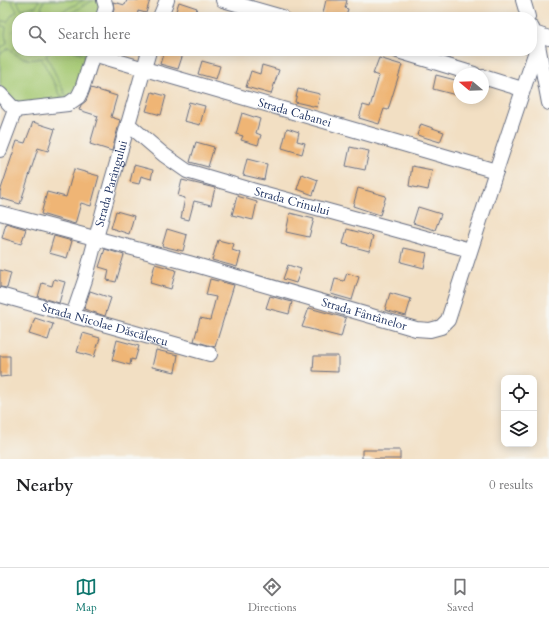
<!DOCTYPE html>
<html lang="en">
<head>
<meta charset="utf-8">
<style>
  :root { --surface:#fff; --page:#f6f6f6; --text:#202124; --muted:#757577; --line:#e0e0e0; --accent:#0f766e }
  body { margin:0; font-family:Cardo,serif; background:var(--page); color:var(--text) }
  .controls { position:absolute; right:12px; bottom:12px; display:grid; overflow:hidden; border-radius:8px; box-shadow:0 2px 10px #0003 }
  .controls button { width:36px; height:36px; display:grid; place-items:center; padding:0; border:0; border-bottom:1px solid var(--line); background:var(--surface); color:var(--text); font:20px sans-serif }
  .compass { position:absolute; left:453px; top:68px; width:36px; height:36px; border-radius:50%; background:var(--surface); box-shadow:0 2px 10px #0003; rotate:289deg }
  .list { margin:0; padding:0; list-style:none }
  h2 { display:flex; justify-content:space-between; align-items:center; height:52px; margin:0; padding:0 16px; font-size:17px }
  h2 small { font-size:13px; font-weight:400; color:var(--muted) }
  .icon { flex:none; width:22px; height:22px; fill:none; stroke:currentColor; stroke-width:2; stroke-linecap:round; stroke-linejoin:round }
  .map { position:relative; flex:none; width:549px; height:459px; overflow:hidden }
  .search { position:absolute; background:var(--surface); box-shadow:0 2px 10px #0003; left:12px; right:12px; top:12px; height:44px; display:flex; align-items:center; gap:10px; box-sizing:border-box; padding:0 14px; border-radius:16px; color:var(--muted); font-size:15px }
  .sheet { height:108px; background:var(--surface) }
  nav { display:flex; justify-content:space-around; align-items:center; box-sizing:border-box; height:56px; border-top:1px solid var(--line); background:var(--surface); font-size:11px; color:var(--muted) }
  nav a { display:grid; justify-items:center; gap:2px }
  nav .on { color:var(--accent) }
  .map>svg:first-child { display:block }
  .park { fill:url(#park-crowns); stroke:#607c68 }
  .garden { fill:#a6c973; stroke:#607c68 }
  .building { fill:#efb575 }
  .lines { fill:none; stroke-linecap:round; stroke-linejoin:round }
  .minor-casing { stroke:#666d81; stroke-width:16 }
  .minor { stroke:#fff; stroke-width:14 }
  .labels { text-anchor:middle; stroke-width:3.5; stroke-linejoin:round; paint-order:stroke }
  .street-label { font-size:12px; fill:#1b2f5e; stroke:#f6f6f2 }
</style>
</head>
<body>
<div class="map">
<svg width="549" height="459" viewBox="0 0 549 459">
  <defs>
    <pattern id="park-crowns" width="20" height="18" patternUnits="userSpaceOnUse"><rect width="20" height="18" fill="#a6c973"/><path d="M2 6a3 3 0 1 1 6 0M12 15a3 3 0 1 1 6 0" fill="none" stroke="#86a462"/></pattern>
  </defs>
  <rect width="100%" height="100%" fill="#f6f6f2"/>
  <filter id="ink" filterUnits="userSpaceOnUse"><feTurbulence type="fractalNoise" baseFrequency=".025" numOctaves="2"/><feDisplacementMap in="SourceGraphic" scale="8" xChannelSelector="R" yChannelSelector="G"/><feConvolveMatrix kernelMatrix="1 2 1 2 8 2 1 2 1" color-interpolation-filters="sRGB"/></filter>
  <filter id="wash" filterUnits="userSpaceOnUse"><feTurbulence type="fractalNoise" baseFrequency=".012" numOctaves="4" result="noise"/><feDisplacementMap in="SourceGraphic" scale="16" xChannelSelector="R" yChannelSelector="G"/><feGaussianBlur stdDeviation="0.9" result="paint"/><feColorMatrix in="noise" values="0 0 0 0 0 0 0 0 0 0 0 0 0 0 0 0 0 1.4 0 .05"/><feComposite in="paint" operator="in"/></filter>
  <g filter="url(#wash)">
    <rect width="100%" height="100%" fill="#f2dfc3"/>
    <path class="park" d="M2 0H98L99 17H17V51H89L78 87 64 102 0 86V8Z"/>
    <path class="garden" d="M2 0H11L17 11 12 15 7 22 0 20V8Z
      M17 0H39L36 7H31L21 9Z
      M44 0H84L52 17 47 12 41 9Z
      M94 0H98L102 7 99 17H64Z
      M0 25 6 27 5 35 7 44 0 48Z
      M9 48C18 58 28 62 41 58L64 102 26 107 13 100 0 86V54Z
      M51 51H75L88 56 78 87 68 99 46 55Z"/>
    <g id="blocks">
      <path class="building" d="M127 0H150L146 13 138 11 137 17H112L114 9 113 2 125 5Z
        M326 0H347L345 8 348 9 346 17H322Z
        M179 2 197 8 194 17H174Z
        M164 51H184L178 69 160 64Z
        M379 58 402 65 388 110 384 109 379 124 359 118 363 105 370 107 379 76 373 74Z
        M202 61 220 66 216 79 198 74Z
        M262 65 279 70 271 94 246 87 251 71 260 74Z
        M436 75 459 81 456 95 433 89Z
        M91 88 117 96 111 117 120 120 112 151 90 144 98 116 79 110 81 105 86 101Z
        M298 89 320 94 317 107 295 102Z
        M152 92 166 96 161 115 146 111Z
        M189 102 205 106 200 125 184 121Z
        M242 113 260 119 256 133 261 135 258 145 241 140 243 136 236 134Z
        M33 122 55 129 48 151 38 148 20 204 0 198V192L17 141 25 143Z
        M421 124 444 132 440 142 417 135Z
        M287 128 299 132 297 141 305 143 302 154 282 148Z
        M196 142 214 147 208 167 190 162Z
        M350 147 369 151 365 170 346 166Z
        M247 159 267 164 264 180 243 175Z
        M134 165 153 170 151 179 141 176 139 184 130 182Z
        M412 166 432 170 428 190 409 186Z
        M74 169 99 176 91 206 81 203 75 224 41 214 47 192 66 197Z
        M302 174 318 180 313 195 297 189Z
        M182 180 215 188 211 205 194 201 189 220 181 218 185 198 178 196Z
        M358 188 386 196 380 215 353 206Z
        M237 196 257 202 253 220 232 215Z
        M418 207 441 214 435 230 413 223Z
        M116 211 134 216 129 234 111 228Z
        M290 213 314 219 309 237 286 232Z
        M6 223 26 229 21 244 2 238Z
        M167 229 187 235 183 251 162 246Z
        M347 229 373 236 369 251 343 244Z
        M54 236 72 241 67 258 49 253Z
        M218 240 234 244 232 250 241 253 237 267 212 260Z
        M404 248 427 253 424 268 401 262Z
        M105 249 124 255 116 282 107 280 109 270 99 267Z
        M155 264 176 270 171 289 150 283Z
        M288 265 301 269 296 283 283 279Z
        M0 270 11 273 7 288 0 287Z
        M347 273 359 277 352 300 331 294 335 279 344 281Z
        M54 279 65 282 59 303 38 297 42 283 52 286Z
        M210 279 234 285 215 347 194 341 200 318 210 320 216 297 206 295Z
        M90 291 111 298 105 316 84 309Z
        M390 293 411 299 406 316 385 310Z
        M270 296 292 302 289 314 266 308Z
        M309 308 346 318 341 337 302 327Z
        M35 318 53 324 48 340 29 334Z
        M83 333 100 338 94 357 77 352Z
        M117 340 139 346 135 360 131 359 130 365 112 360Z
        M156 350 178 355 175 372 152 367Z
        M0 356H10V376L0 377Z
        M314 356H338V372L313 371Z
        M362 450H400V459H362Z"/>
    </g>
  </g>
  <g filter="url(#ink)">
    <use href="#blocks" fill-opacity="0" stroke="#666d81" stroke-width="1"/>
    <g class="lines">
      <g class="minor-casing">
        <g id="minor">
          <path d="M223 0 282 17"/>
          <path d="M523 0 528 17"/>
          <path d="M103 17 106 7 104 0"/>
          <path d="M160 17 167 0"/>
          <path d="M532 28 538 45 549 103"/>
          <path d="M534 33 549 38"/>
          <path d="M398 51 474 74"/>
          <path id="s1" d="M93 54 496 171"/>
          <path d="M483 77 522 89"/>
          <path d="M0 94 15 110"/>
          <path d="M15 110 68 104 78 97 82 89 94 51"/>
          <path id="s2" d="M128 124 164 155 187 171 255 191 470 250"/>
          <path d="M0 150 15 110"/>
          <path id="s3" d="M0 213 189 263 416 329 430 330 441 327 448 320 496 171 538 45"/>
          <path id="s4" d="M0 295 210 354"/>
          <path id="s5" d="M73 315 85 280 104 208 149 51"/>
        </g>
      </g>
      <use href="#minor" class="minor"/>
    </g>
  </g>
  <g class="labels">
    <g class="street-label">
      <text dy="4" stroke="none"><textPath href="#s1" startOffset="210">Strada Cabanei</textPath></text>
      <text dy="4" stroke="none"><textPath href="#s5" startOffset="137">Strada Parângului</textPath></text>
      <text dy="4" stroke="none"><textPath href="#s2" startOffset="185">Strada Crinului</textPath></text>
      <text dy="4" stroke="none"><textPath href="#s3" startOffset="378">Strada Fântânelor</textPath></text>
      <text dy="4" stroke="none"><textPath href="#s4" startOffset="109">Strada Nicolae Dăscălescu</textPath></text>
    </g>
  </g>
</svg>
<div class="controls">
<button><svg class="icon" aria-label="locate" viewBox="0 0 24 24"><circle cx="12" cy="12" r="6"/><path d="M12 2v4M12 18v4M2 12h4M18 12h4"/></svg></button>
<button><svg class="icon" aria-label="layers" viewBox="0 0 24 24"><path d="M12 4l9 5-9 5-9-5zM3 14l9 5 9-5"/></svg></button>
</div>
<svg class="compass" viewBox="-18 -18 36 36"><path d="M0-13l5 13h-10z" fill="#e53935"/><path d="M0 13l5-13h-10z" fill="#757577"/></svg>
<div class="search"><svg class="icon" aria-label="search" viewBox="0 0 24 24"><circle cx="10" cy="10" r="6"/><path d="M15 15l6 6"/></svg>Search here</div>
</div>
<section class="sheet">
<h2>Nearby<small>0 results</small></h2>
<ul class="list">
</ul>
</section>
<nav>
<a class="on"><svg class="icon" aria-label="map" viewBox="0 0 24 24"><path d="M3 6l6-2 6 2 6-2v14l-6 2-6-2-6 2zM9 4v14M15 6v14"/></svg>Map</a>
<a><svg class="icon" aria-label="directions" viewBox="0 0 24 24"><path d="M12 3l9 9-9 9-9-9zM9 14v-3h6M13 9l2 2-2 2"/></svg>Directions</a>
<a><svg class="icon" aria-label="saved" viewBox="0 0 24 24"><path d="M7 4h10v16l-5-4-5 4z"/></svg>Saved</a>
</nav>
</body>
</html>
